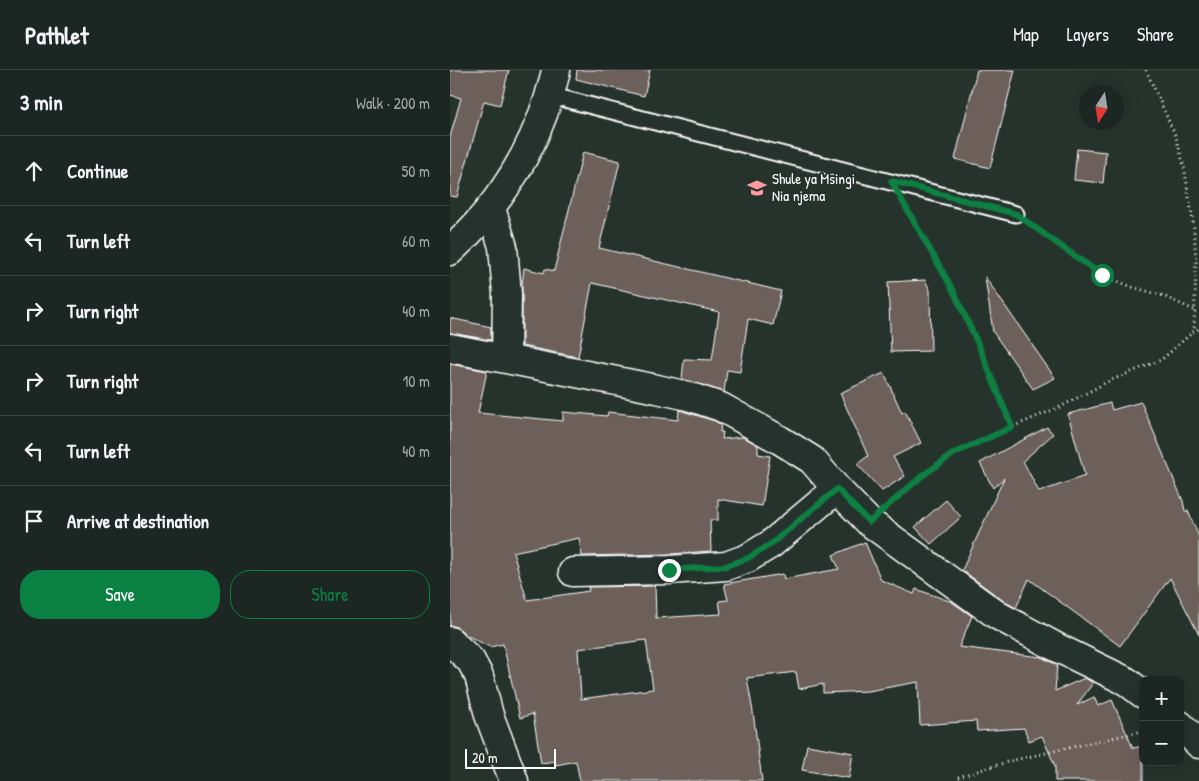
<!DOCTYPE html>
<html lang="en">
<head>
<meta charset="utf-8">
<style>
  :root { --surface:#1c2622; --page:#252e2a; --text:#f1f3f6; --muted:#a0a5a5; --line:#3a4340; --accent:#0b8043 }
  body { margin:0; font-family:"Patrick Hand",sans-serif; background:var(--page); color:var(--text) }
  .controls { position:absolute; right:15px; bottom:15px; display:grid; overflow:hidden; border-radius:10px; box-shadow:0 5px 20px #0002 }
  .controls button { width:45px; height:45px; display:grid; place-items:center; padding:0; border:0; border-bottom:1px solid var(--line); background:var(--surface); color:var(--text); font:25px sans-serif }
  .compass { position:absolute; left:629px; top:15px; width:45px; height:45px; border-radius:50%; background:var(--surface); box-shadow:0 5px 20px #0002; rotate:192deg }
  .scale { position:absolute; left:15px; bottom:12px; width:91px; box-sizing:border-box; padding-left:5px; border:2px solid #fff; border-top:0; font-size:14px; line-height:18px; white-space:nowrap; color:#fff; -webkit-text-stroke:4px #26332d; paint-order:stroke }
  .stop { position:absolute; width:15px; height:15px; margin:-11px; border:4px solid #0b8043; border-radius:50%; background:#fff }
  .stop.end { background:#0b8043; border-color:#fff; box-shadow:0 1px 5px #0008 }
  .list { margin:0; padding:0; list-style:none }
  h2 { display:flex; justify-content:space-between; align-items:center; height:65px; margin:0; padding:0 20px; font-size:21px }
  h2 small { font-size:16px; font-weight:400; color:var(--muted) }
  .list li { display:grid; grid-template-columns:32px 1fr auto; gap:15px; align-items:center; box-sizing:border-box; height:70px; padding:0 20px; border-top:1px solid var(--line) }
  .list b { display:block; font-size:19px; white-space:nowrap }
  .list em { font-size:16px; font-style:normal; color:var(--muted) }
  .actions { display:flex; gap:10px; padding:15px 20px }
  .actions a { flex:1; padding:11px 0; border:1px solid var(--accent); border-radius:20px; text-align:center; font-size:18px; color:var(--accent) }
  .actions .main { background:var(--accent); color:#fff }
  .icon { flex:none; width:28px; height:28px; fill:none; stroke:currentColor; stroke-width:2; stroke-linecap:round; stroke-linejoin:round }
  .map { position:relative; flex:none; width:749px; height:711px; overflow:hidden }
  header { display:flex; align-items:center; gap:30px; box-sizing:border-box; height:70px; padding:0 25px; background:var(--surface); border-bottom:1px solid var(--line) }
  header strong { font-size:24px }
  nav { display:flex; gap:28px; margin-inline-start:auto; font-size:18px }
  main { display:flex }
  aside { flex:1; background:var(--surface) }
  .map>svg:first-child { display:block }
  .building { fill:#6d615a; stroke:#fff; fill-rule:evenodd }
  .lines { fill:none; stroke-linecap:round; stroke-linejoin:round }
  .lane-casing { stroke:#fff; stroke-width:19 }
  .street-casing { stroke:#fff; stroke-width:31 }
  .path { stroke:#fff; stroke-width:3; stroke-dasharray:1 4; stroke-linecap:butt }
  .lane { stroke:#26332d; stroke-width:15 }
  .street { stroke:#26332d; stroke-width:28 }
  .route { stroke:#0b8043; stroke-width:6 }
  .labels { text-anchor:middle; stroke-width:4; stroke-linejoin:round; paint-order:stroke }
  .poi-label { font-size:15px; fill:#fff; stroke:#26332d; text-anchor:start }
</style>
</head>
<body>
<header>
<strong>Pathlet</strong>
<nav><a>Map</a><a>Layers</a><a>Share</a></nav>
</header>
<main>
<aside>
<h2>3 min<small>Walk · 200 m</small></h2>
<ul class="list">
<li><svg class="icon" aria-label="ahead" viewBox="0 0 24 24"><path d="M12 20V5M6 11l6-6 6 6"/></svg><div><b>Continue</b></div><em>50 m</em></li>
<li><svg class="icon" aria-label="left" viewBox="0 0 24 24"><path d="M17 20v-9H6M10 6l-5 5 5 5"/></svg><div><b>Turn left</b></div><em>60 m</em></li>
<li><svg class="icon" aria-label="right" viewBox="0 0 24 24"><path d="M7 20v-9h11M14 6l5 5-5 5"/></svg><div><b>Turn right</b></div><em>40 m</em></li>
<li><svg class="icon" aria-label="right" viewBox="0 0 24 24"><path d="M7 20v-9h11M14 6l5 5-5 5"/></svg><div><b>Turn right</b></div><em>10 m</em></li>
<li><svg class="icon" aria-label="left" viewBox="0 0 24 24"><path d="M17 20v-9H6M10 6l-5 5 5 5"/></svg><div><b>Turn left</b></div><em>40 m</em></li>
<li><svg class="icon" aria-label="arrive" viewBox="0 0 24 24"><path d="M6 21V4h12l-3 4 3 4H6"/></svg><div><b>Arrive at destination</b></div></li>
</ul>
<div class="actions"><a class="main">Save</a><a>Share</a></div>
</aside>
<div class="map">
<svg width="749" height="711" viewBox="0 0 749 711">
  <rect width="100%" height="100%" fill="#26332d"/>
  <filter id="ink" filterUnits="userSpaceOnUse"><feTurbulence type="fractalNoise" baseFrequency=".02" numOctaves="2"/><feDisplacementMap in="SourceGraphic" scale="10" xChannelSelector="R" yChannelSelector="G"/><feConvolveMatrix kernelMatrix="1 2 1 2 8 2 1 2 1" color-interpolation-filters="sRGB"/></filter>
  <g filter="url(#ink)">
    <path class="building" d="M0 0H59L50 35 34 31 7 127 0 126V67L11 28 0 25Z
      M127 0H200L194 26 126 9Z
      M527 0H565L540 98 505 89Z
      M627 79 656 82 653 113 624 110Z
      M133 82 170 91 149 178 331 221 323 255 298 249 290 302 277 300 274 322 232 309 234 289 262 290 269 242 142 213 128 287 72 276V214L74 198 94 203 95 199 104 201Z
      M535 207 605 308 583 319 543 262Z
      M475 210 480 220 481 281 441 282 438 212Z
      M0 248 41 257V270L0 263Z
      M0 294 37 301 28 343 113 351V342L157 346 158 342 228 350 229 340 265 351 271 355 270 362H273L272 369 293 367 308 375V384L320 386 312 436 268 429V450H260L261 481 220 484 132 486 129 468 63 482 77 530 139 521 138 517 205 516 206 548 271 544 269 531 278 530 274 514 333 504 334 509 389 499 383 485 415 472 431 510 464 524 466 519 502 532 522 546 509 577 591 587 607 595 605 621 635 608 643 613 627 635 644 627 648 636 662 630 683 678 693 676V711H605V696L592 666 579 671 574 658 527 661 526 651 470 655 468 612 418 621 373 623V614L349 619 346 602 297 608 303 642 312 711H130L126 691 106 695 105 691 91 693 83 644 70 648 53 574 40 577 16 565 11 560 4 556H0ZM196 570 203 619 131 629 128 579Z
      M434 303 452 343 455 341 471 373 443 387 455 406 432 421 407 394 418 386 390 323Z
      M691 332 733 431 735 441H738L749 467V565L720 508 670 576 579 509 566 538 555 532 512 500 554 408 543 418 530 393 597 357 603 364 573 391 589 422 635 406 618 344 660 333 662 340Z
      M496 430 511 447 481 474 465 457Z
      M357 675 403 683 399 708 352 700Z"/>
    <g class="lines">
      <g class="lane-casing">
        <path id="lane" d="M99 25 566 144"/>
      </g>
      <g class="street-casing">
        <path id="street" d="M41 138 53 177 57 224 56 289
          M0 181C45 140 79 88 98 30 101 20 104 10 106 0
          M0 278 207 319 238 326 271 337 330 370 362 390 387 419 419 452 547 545 608 578 676 611 693 624
          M123 502 219 500 276 496 298 488 321 474 387 419
          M0 571 21 591 29 606 39 645 64 711
          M730 655 749 674"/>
      </g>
      <path class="path" d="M696 0 726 67 734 96 744 158 746 192 744 261
        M457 140 503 220 528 274 562 357
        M585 157 622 184 652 205 682 217 711 225 744 240
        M441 433 472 406 503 384 562 357 612 336 659 311 711 290 744 261 749 259
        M508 707 560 691 693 661"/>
      <use href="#lane" class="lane"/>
      <use href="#street" class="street"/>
    </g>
  </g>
  <g class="lines" filter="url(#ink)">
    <path class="route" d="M219 500 276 496 298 488 321 474 387 419 419 452 472 406 503 384 562 357 528 274 503 220 441 111 566 144 622 184 652 205"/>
  </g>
  <defs>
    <g id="school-bare" transform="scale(1.5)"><path d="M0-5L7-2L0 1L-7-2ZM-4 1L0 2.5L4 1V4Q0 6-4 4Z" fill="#ff9aa2" stroke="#26332d" stroke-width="2.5" paint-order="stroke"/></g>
  </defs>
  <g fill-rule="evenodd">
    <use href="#school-bare" x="307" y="118"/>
  </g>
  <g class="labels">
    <g class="poi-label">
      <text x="322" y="114">Shule ya Msingi<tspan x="322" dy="17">Nia njema</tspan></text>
    </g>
  </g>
</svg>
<div class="controls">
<button>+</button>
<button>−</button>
</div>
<svg class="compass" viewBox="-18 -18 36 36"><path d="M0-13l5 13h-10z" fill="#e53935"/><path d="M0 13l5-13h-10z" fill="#a0a5a5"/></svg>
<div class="scale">20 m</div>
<div class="stop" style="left:652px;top:205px"></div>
<div class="stop end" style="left:219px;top:500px"></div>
</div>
</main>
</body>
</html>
